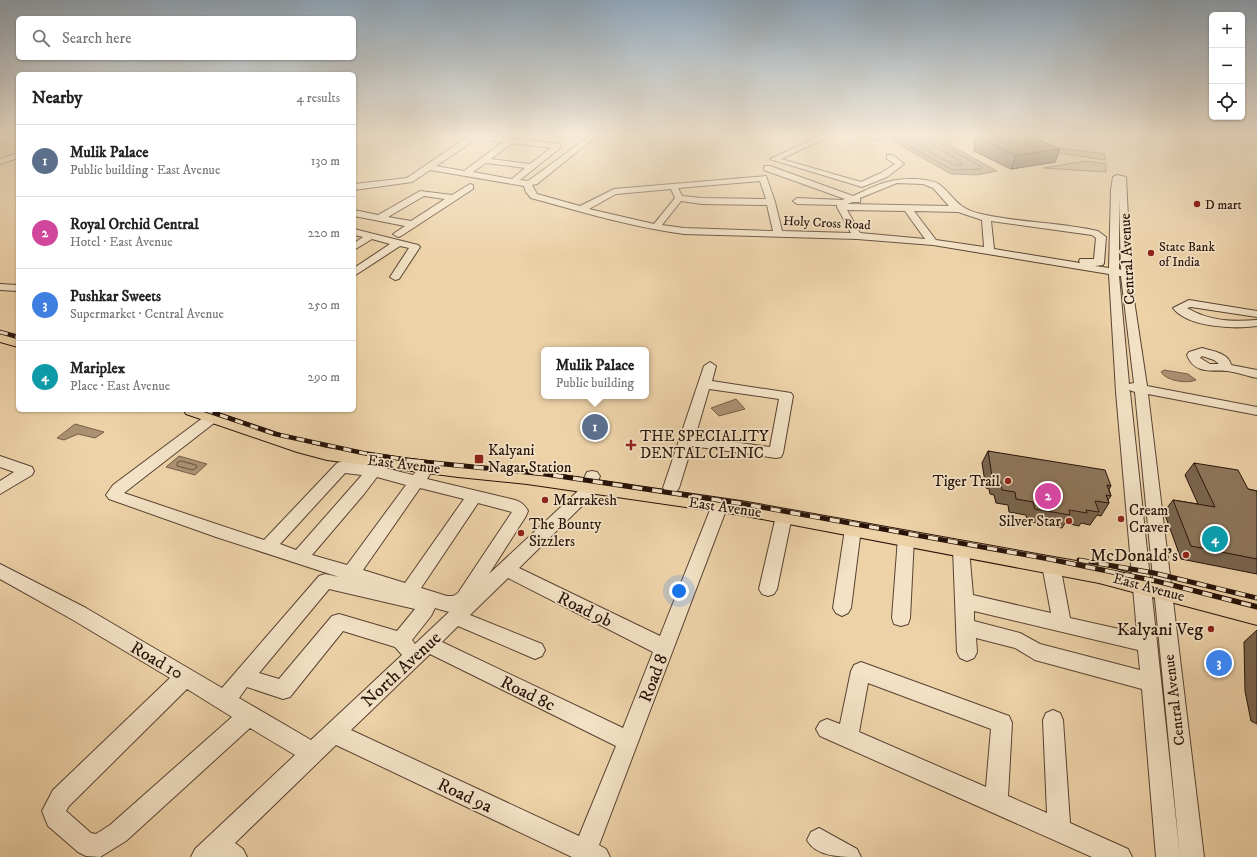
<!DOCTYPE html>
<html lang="en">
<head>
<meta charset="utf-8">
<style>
  :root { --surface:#fff; --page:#f6f6f6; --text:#222; --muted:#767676; --line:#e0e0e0; --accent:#8f2418 }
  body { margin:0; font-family:"IM FELL DW Pica",serif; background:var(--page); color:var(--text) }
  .controls { position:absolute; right:12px; top:12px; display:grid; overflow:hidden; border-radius:6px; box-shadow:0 1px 3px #0004 }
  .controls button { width:36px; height:36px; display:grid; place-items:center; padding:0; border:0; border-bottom:1px solid var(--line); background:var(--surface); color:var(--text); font:20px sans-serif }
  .you { position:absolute; left:679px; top:591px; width:14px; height:14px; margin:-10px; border:3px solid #fff; border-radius:50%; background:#1a73e8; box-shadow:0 0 0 6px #1a73e833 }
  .badge { display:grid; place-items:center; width:26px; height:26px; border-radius:50%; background:var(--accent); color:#fff; font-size:13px; font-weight:700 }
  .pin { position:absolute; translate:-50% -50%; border:2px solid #fff; box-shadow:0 1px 4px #0006 }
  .popup { position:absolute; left:541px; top:347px; width:108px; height:52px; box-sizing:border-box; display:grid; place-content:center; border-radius:6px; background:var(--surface); filter:drop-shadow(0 1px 3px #0005); font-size:13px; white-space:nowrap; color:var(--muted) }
  .popup b { font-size:15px; color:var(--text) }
  .popup::after { content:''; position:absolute; left:50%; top:100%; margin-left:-8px; border:8px solid transparent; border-top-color:var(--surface) }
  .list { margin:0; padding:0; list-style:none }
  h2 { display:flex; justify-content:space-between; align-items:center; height:52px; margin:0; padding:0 16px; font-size:17px }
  h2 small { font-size:13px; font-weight:400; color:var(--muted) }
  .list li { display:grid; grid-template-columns:26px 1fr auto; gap:12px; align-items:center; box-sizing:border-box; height:72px; padding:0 16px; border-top:1px solid var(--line) }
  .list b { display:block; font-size:15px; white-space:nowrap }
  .list p { margin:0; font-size:13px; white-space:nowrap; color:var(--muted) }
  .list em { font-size:13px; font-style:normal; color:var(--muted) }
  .icon { flex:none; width:22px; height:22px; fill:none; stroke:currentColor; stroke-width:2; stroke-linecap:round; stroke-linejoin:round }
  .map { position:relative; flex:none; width:1257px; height:857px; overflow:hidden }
  .search { position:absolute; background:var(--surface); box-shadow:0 1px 3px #0004; left:16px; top:16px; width:340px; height:44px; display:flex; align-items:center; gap:10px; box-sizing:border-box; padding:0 14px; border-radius:6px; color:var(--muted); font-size:15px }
  .panel { position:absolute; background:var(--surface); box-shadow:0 1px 3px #0004; left:16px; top:72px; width:340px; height:340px; border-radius:6px }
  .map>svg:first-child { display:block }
  .green { fill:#cbb18d; stroke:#79624b }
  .water { fill:#aa9172; stroke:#765e48 }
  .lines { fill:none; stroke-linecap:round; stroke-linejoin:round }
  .shore { stroke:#68523e; stroke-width:1 }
  .minor-casing { stroke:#584231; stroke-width:2 }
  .major-casing { stroke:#271209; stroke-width:2 }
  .minor { fill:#f3e2c6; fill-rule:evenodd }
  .major { fill:#edd2a8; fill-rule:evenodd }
  .rail-far1-casing { stroke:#271209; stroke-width:4.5 }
  .rail-casing { stroke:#271209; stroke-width:5 }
  .rail-far1 { stroke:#f3e2c6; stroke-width:3; stroke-dasharray:8; stroke-linecap:butt }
  .rail { stroke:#f3e2c6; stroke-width:3.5; stroke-dasharray:10; stroke-linecap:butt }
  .wall { fill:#7a654f; stroke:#271209 }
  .shaded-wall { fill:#635340; stroke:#271209 }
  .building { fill:#8e765c; stroke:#271209 }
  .poi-dot { fill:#8f2418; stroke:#f3e2c6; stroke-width:1.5 }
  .labels { text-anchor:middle; stroke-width:3.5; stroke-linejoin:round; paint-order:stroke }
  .far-poi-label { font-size:13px; fill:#271209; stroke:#f3e2c6; text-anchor:start }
  .far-street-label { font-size:13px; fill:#271209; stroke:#f3e2c6 }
  .street-label { font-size:15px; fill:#271209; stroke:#f3e2c6 }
  .poi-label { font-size:15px; fill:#271209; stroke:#f3e2c6; text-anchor:start }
  .near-poi-label { font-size:18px; fill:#271209; stroke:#f3e2c6; text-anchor:end }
  .near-street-label { font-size:18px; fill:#271209; stroke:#f3e2c6 }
</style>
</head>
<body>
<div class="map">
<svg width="1257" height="857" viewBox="0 0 1257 857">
  <rect width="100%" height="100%" fill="#edd2a8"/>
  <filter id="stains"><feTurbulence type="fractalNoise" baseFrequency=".005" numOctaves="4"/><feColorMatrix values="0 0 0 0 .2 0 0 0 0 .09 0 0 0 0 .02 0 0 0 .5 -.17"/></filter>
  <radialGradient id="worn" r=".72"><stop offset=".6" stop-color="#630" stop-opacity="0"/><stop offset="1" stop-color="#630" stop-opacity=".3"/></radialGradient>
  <path class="green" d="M1053 147 1105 154V160L1060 153 1053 151Z
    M1086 161 1106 164V172L1043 168Z"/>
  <path class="water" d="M882 135H932L997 171 977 175 951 174Z
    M1164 370 1188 374 1196 380C1187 384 1166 381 1161 372Z
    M736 399 745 409 719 416 711 408Z
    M75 424 104 432 95 438 78 434 64 440 57 438Z
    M179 456 207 464 195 475 166 467Z"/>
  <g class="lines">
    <path class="shore" d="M890 135 952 170 981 169V166L933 140 931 135
      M900 135 954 165H962V162L930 143 926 135
      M181 461 196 465 197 467 193 470 177 466V463Z"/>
    <g class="minor-casing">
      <path id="minor" d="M470 135H481L560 144V148L520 180 528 181 591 135H598L537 184 532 185 537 194 580 206 614 189 766 176 775 202 782 231 851 233 837 207V205L797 204 793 201 797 198 842 200 845 199 764 170V166H770L853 196C877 185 889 178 916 179 923 180 934 180 940 185 956 198 956 208 981 214 1019 223 1060 222 1098 231L1106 237 1104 263 1103 265 1095 266 1109 268 1111 190 1113 177 1117 175 1126 177 1131 280 1147 386 1257 407V415L1148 394 1204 857H1156L1142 689 1035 660 1015 648 976 638 977 652 974 658 967 661 960 658 957 652 953 549 955 544 961 542 967 544 969 549 973 595 1051 613 1042 565 1045 560 1051 558 1057 560 1060 565 1070 618 1137 633 1116 392 1109 274 933 245 857 239 684 234C632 227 582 212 531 198L526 192 524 186 430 170 412 182 354 190V184L407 178ZM476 139 503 142 464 171 436 166ZM512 143 551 148 530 164 491 159ZM486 163 525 168 512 179 473 172ZM760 181 766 199 702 198 682 196 678 188ZM897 183 923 184 933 188 949 206 847 204 853 202H860V198ZM671 189 675 198 654 224 589 209 616 194ZM1119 196 1121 270 1119 269ZM681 201 702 204 767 205 773 231 684 228 662 225ZM847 210 905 211 925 239 860 233ZM914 211 958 212 982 220 984 247 936 240ZM991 221 1092 235 1096 238 1094 259H1080L1079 261 1080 263 994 249ZM1119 276H1121L1134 383 1129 384ZM1129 390 1135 392 1180 857 1130 392ZM974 611 1138 650 1140 670 1040 644 1020 633 974 621Z
        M559 135H584C578 139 565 139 559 135Z
        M823 135H832L781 159 861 182 881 173 895 164 887 159V155H893L904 164 887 177 862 187 770 159Z
        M863 135H874L883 138 879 140Z
        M18 153V158L0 164V159Z
        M470 184 473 185V189L401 236 398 237 393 234 405 226 354 216V210L378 215 420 191 452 195ZM424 196 445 199 411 221 388 217Z
        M354 229 418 245 420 247 399 279 395 280 390 277 409 248 400 246 354 276V268L390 244 372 239 354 250V243L363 237 354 235Z
        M0 284 18 285V291L0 290Z
        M1189 300 1257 311V317L1191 307 1187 308C1209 321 1232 322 1257 320V326C1235 329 1188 328 1173 308Z
        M1202 348C1212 351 1229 353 1231 365L1257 370V378C1247 376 1237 372 1227 371 1211 370 1194 374 1187 355L1189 352ZM1202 356 1214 360 1219 364H1210L1200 358Z
        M710 362 716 366 712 381 791 393 793 396 783 453 781 457 776 458 692 446 679 488 676 492 671 494 666 492 663 488 704 366ZM709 389 779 399 770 447 695 437Z
        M213 413 218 414 220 417 218 420 124 493 264 540 337 463C354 458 394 471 413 475 417 470 420 468 427 470L430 474 427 479 515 500C521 502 525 505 528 511L526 516 489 574 578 491 587 472 592 471 597 472 600 476 590 498 519 568 660 636 712 505 714 501 720 499 726 501 728 505 599 845 606 849 610 857H572L336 745 235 843 243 849 247 857H191L195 849 295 755 250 728 126 841 100 857 86 856 78 852 48 826 42 811 53 790 170 678 73 620 0 579V564L86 608 222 688 319 576 325 574 339 577 216 537 109 499 106 495 113 485 208 414ZM345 473 362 475 296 550 280 544ZM377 477 406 485 347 565 312 555 364 494ZM420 488 464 499 405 583 363 570ZM478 503 512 512 458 593 453 596H447L421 588ZM508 578 653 652 623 728 442 642 458 626 535 659 542 656 545 650 542 644 470 615ZM329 589 415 609 397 631 339 614 332 616 279 679 259 673ZM435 608 449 612 415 644 412 640 431 616ZM343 631 395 647 402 655 311 740 239 698 247 687 283 699 290 697ZM430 654 616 746 579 836 351 730ZM187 689 232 717 110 825 96 834 91 833 66 811 69 806Z
        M0 456 32 467 34 471 32 475 0 494V481L14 472 0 467Z
        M784 510 790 512 792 516 777 589 774 594 768 596 762 594 759 589 776 516 778 512Z
        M853 523 859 525 861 529 851 608 848 613 842 616 836 613 833 608 845 529 847 525Z
        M906 532 912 533 914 538 910 618 908 624 901 626 894 624 892 618 898 538 900 533Z
        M861 662 1009 716 1012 723 1008 796 1047 813 1043 720 1046 713 1053 710 1060 713 1063 720 1070 823 1128 849 1132 857H1092L820 736 816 729 820 722 827 719 840 724 851 671 854 665ZM868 683 991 729 986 787 859 732Z
        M819 828 857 849 861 857C841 857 816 857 807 840L811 832Z"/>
    </g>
    <g class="major-casing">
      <path id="major" d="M0 334 18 338V347L0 342Z
        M184 410H209L307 443 327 448 458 465 527 470 741 501 1099 565 1257 605V625L1099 583 741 515 527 484 458 477 327 460 297 452 186 414Z"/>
    </g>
    <use href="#minor" class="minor"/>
    <use href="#major" class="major"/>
    <g class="rail-far1-casing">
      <path id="rail-far1" d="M0 332 18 337
        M205 410 275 434 363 453 421 462"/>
    </g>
    <g class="rail-casing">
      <path id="rail" d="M414 461 545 474 738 503 1049 559 1156 581 1257 607
        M1079 560 1154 573 1257 598"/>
    </g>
    <use href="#rail-far1" class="rail-far1"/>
    <use href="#rail" class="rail"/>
  </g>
  <path class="wall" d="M977 135H1037V139L1060 149 1055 162 1011 169 974 151 975 138Z
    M988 451 1111 486 1109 489 1111 496 1108 500 1109 503 1101 516 1097 515 1090 525 1081 523 1079 526 1065 523 1062 528 1027 521 1026 515 1009 512 1008 505 996 503 994 495 990 494 989 489 986 488 982 463Z
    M1194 463 1248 489 1257 491V574L1181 559 1164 512 1173 500 1198 504 1185 475Z
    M1257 630V724L1251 721 1245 691 1244 642Z"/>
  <path class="shaded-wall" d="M1060 149 1055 162 1011 169 1016 155Z"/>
  <path class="building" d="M978 135H1037V139L1060 149 1016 155 978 138Z
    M988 451 1105 470 1111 486 1107 485 1111 496 1106 495 1109 503 1095 501 1099 512 1086 510 1087 513 1069 510 1070 515 1035 509 1033 502 1016 499 1015 492 1002 490 1001 482 996 481 995 476H992Z
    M1194 463 1238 470 1248 489 1257 491V559L1191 546 1173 500 1215 507Z"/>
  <linearGradient id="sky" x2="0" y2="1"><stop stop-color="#8fa6b9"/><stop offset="0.53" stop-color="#f7ebd8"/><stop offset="1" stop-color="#f7ebd8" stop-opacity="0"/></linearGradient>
  <rect width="1257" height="255" fill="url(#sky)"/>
  <g class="poi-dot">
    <circle cx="1197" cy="204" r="4"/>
    <circle cx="1151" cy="253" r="4"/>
    <path d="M629 439h4v4h4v4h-4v4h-4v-4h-4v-4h4z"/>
    <rect x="474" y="454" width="10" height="10" rx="2"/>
    <circle cx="1008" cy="481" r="4"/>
    <circle cx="545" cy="500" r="4"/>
    <circle cx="1121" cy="519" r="4"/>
    <circle cx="1069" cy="521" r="4"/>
    <circle cx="521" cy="533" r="4"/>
    <circle cx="1186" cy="555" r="4"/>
    <circle cx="1211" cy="629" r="4"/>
  </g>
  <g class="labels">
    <g class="far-poi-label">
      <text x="1205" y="209">D mart</text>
      <text x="1159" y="251">State Bank<tspan x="1159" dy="15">of India</tspan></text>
    </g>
    <g class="far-street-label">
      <text transform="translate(827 222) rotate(3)" y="5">Holy Cross Road</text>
    </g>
    <g class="street-label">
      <text transform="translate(1127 259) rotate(-93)" y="5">Central Avenue</text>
      <text transform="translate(404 464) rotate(7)" y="5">East Avenue</text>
      <text transform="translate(725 507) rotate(8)" y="5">East Avenue</text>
      <text transform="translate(1149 587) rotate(15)" y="5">East Avenue</text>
      <text transform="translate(1174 700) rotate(-97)" y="5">Central Avenue</text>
    </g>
    <g class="poi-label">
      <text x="640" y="441">THE SPECIALITY<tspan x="640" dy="17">DENTAL CLINIC</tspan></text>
      <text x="488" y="455">Kalyani<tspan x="488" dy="17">Nagar Station</tspan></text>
      <text x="1000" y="486" text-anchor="end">Tiger Trail</text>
      <text x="553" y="505">Marrakesh</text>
      <text x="1129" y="515">Cream<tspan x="1129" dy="17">Craver</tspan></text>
      <text x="1061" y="526" text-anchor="end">Silver Star</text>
      <text x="529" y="529">The Bounty<tspan x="529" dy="17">Sizzlers</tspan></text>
    </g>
    <g class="near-poi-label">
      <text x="1178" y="561">McDonald's</text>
      <text x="1203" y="635">Kalyani Veg</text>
    </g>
    <g class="near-street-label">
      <text transform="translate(585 609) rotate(26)" y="6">Road 9b</text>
      <text transform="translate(157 660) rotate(30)" y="6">Road 10</text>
      <text transform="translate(401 669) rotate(-43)" y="6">North Avenue</text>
      <text transform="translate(653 678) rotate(-69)" y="6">Road 8</text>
      <text transform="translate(528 693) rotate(26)" y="6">Road 8c</text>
      <text transform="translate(465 795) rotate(25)" y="6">Road 9a</text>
    </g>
  </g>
  <rect width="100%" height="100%" filter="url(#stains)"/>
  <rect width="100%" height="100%" fill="url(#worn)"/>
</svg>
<div class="controls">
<button>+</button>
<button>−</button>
<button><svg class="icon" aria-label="locate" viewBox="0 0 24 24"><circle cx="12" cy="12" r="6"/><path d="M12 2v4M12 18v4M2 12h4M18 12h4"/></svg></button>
</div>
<div class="you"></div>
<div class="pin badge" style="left:595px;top:427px;background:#5c6f8a">1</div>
<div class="popup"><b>Mulik Palace</b>Public building</div>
<div class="pin badge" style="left:1048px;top:496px;background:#d1479c">2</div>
<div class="pin badge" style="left:1219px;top:663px;background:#3f7fe0">3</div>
<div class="pin badge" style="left:1215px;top:539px;background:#0f9aa8">4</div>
<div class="search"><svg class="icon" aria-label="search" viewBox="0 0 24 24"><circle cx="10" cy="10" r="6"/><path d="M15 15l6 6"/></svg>Search here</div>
<section class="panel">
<h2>Nearby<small>4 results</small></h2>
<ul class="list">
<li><span class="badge" style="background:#5c6f8a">1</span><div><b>Mulik Palace</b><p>Public building · East Avenue</p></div><em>130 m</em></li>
<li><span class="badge" style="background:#d1479c">2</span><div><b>Royal Orchid Central</b><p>Hotel · East Avenue</p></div><em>220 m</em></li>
<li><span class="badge" style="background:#3f7fe0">3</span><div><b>Pushkar Sweets</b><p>Supermarket · Central Avenue</p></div><em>250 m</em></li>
<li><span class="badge" style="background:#0f9aa8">4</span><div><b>Mariplex</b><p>Place · East Avenue</p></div><em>290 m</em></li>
</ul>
</section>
</div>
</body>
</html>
